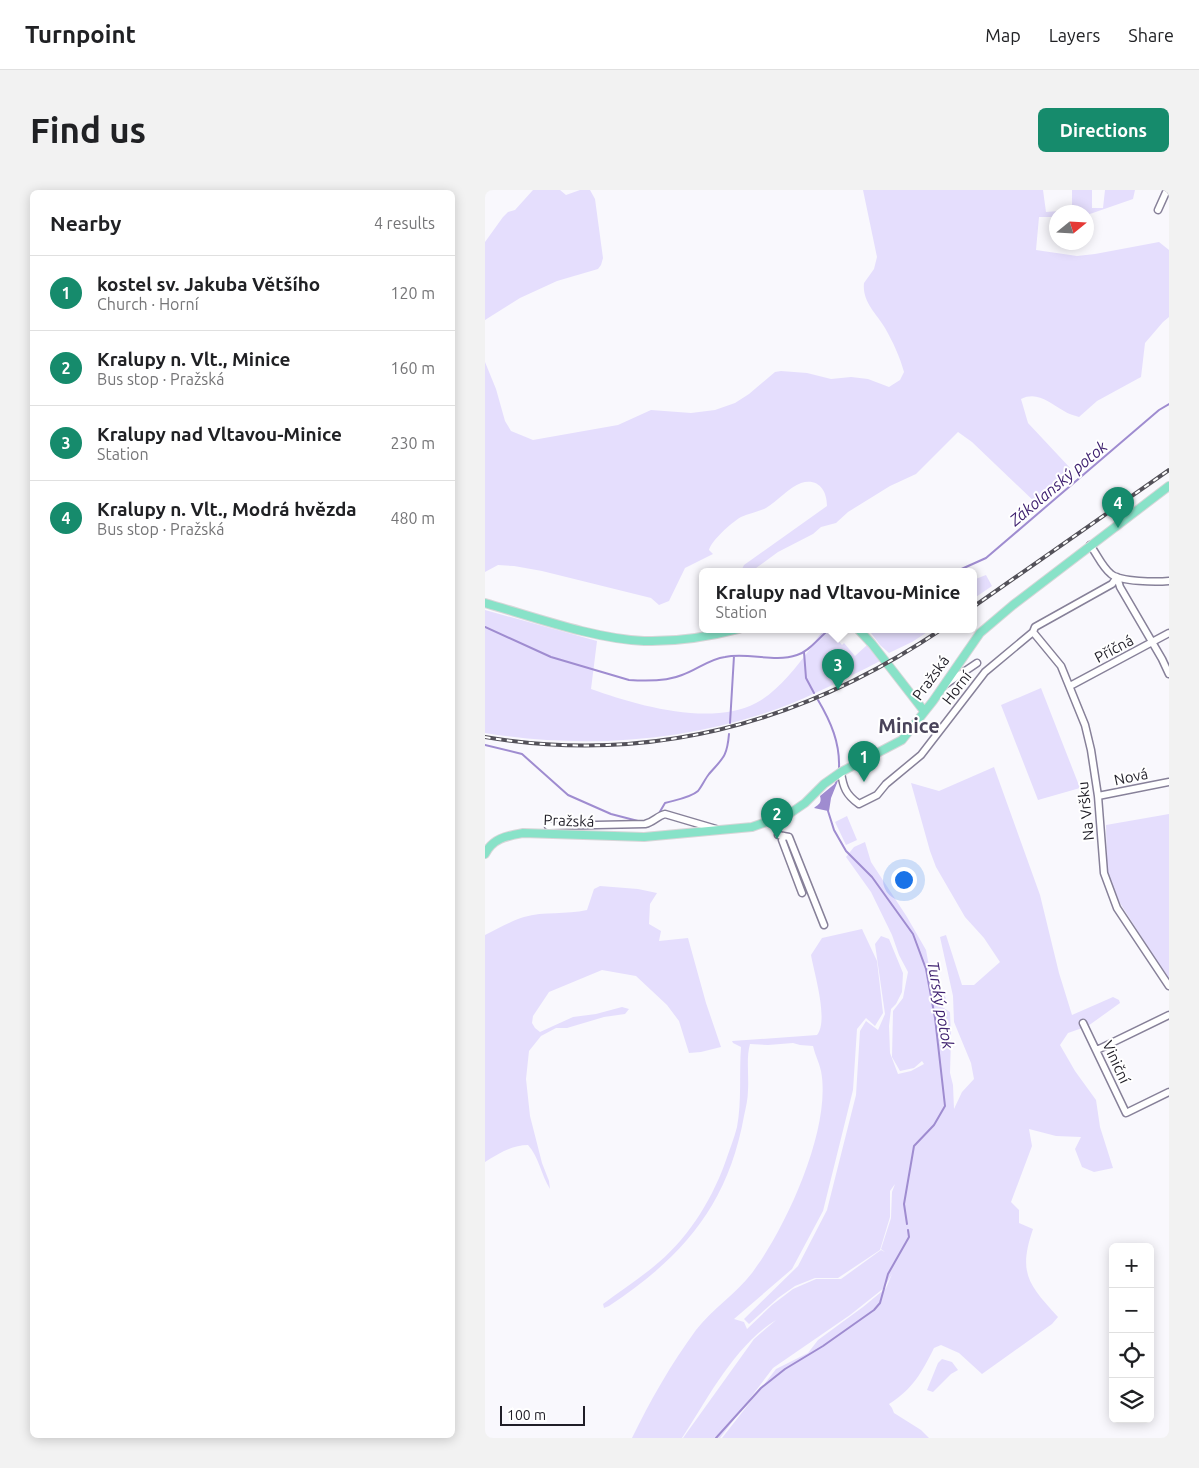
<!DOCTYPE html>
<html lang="en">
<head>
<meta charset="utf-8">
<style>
  :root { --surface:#fff; --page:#f2f2f2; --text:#202124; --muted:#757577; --line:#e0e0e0; --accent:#168b6c }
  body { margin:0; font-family:Ubuntu,sans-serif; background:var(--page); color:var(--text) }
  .controls { position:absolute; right:15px; bottom:15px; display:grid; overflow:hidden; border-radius:8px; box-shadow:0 2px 12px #0003 }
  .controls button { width:45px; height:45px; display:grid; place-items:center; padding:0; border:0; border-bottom:1px solid var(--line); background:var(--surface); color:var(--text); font:25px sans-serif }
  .compass { position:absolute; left:564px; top:15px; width:45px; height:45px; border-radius:50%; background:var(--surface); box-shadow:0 2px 12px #0003; rotate:72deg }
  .scale { position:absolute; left:15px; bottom:12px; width:85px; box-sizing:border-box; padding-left:5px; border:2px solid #201e27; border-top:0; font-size:14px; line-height:18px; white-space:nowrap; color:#201e27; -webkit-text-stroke:4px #fff; paint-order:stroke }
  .you { position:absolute; left:418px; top:689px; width:18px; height:18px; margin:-12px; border:4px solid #fff; border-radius:50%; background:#1a73e8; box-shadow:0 0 0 8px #1a73e833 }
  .badge { display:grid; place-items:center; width:32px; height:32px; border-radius:50%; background:var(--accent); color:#fff; font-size:16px; font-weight:700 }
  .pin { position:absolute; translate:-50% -41px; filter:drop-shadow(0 1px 2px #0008) }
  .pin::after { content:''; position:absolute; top:26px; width:18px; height:15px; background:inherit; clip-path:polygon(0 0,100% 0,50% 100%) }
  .popup { position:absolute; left:214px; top:378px; width:278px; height:65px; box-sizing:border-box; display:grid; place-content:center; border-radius:8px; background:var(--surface); filter:drop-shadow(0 1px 4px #0005); font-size:16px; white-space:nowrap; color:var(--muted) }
  .popup b { font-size:19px; color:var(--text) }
  .popup::after { content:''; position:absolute; left:50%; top:100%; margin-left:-10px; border:10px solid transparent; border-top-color:var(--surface) }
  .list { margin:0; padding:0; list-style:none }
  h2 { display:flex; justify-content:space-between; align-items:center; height:65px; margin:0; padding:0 20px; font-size:21px }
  h2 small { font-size:16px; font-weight:400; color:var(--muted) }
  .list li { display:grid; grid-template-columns:32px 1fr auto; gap:15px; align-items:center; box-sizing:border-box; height:75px; padding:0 20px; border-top:1px solid var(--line) }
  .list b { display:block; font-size:19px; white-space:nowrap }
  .list p { margin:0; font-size:16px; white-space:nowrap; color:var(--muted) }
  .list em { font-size:16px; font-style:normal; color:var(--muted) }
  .icon { flex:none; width:28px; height:28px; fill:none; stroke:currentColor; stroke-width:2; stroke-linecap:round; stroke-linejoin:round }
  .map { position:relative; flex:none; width:684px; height:1248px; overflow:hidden; border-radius:8px }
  header { display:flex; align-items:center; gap:30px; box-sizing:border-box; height:70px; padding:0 25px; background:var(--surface); border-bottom:1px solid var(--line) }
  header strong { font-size:24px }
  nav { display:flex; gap:28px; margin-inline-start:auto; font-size:18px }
  .intro { display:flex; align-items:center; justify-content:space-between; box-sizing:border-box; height:120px; padding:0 30px }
  h1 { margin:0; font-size:35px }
  .button { padding:12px 22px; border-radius:8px; background:var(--accent); color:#fff; font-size:18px; font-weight:700 }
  main { display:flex; gap:30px; padding:0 30px }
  aside { flex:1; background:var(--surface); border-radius:8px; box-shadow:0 2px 12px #0003 }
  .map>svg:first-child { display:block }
  .green { fill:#e5defd }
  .water { fill:#9f8cd0 }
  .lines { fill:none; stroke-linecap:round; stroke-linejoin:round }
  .stream { stroke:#9f8cd0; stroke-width:2 }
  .minor-casing { stroke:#878199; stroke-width:9 }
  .major-casing { stroke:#d7d6d8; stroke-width:10 }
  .minor { stroke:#fff; stroke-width:6 }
  .major { stroke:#88e2c8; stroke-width:8 }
  .rail-casing { stroke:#535159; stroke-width:4 }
  .rail { stroke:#fff; stroke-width:2; stroke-dasharray:5.5; stroke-linecap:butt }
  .labels { text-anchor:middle; stroke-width:4; stroke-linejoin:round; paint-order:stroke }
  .street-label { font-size:15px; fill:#201e27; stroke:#fff }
  .water-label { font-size:16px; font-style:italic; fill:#3e206f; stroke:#fff }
  .district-label { font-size:20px; font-weight:bold; fill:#4a445a; stroke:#fff }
</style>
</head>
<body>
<header>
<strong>Turnpoint</strong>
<nav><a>Map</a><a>Layers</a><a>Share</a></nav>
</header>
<div class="intro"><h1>Find us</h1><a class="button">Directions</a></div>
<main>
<aside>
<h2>Nearby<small>4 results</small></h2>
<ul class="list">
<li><span class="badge">1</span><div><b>kostel sv. Jakuba Většího</b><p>Church · Horní</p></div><em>120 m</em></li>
<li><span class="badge">2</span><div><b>Kralupy n. Vlt., Minice</b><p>Bus stop · Pražská</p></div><em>160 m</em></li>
<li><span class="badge">3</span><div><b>Kralupy nad Vltavou-Minice</b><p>Station</p></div><em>230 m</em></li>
<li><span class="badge">4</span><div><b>Kralupy n. Vlt., Modrá hvězda</b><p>Bus stop · Pražská</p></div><em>480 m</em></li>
</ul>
</aside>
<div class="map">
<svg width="684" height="1248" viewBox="0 0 684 1248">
  <rect width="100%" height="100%" fill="#f9f8fd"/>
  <path class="green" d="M48 0H75L81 5 95 0H105L110 9 118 68 116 75 113 79 72 91 35 108 0 130V52L18 27 23 22 30 20Z
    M378 0H558L561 22 587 20V0H607V18H618L620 0H650L648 9 602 25V22H572L571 27H554L551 60 592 66 610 64 674 52 684 60V127L678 132 660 153 656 187 612 211 594 227C589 225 583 224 579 221 564 213 553 201 536 209L543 233 587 280 553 315 487 252 473 242 431 284 405 296 363 322 351 333 336 337 328 344 293 362 267 381H256L259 375 342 316C342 300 333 288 316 293 303 298 293 311 281 318 273 322 264 323 256 327 247 332 226 351 224 360L228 364 200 378 184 411 174 415 166 408 57 381 29 376 13 375 0 382V172L11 199 20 231 26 241 48 250 133 235 166 220 206 223 230 220 250 213 264 204 290 182 296 181 322 183 346 189 366 187 383 189 404 197 415 190 419 182C415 167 408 152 400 138 391 123 377 112 379 93L389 79 392 67Z
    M501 385 507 396 488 409V390Z
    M0 420 112 451 106 499C151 515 225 537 271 513 292 502 310 479 325 459 330 452 334 443 342 439 345 438 350 439 354 439L348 444 357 455 359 453 370 466 382 455 395 471C362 488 327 506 292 519 199 552 97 559 0 543Z
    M383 439H447L427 452 404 463 395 455Z
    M556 498 595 598 553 610 516 515Z
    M509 577 555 705 574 783 587 825 628 807 634 810 635 813 603 836 583 843 575 855 590 881 611 910 615 937 628 978 609 982 597 977 590 959 596 947 571 946 544 939 547 956 526 1012 534 1020V1033L548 1039C533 1083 543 1094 573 1127L567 1134 497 1184 474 1163 456 1155 449 1158C437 1182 428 1199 404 1214L407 1218 409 1223 436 1240 444 1248H237L291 1179 323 1163 333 1150 378 1117 401 1098 407 1084 399 1098 365 1125 288 1178 235 1248H198L269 1149 291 1130C250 1155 223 1208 197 1248H147C165 1211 186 1174 211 1140 227 1119 251 1104 267 1083 301 1038 347 938 336 881 334 872 330 865 328 856L315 855 308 853 283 855 265 854C261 868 264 885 263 900 263 908 261 917 259 926 243 1015 198 1067 124 1116L119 1118 118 1114C134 1102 151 1091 167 1078 201 1051 225 1014 240 973 244 961 249 949 252 937 257 911 254 883 256 857L248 853 247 851 332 845C344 830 329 783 326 765L337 748 377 739 392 771 398 823 390 836 381 828 372 839 368 900 338 1021 307 1079 249 1129 259 1132 262 1139 287 1115 308 1099 331 1089H356L396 1060 400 1062 396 1059 406 1028 407 1002 410 994 405 1001V1027L395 1060 353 1088H330L310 1096 293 1108 264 1134 259 1129 313 1076 342 1020 371 905 375 841 381 831 393 840 400 824 390 754 396 746 404 749 418 783 417 802 411 814 406 819 404 836 405 863 413 884 426 881 439 874 437 871 429 878 415 881 407 867 408 821 418 808 423 782 414 765 407 745 386 702 361 667 369 657 380 652 386 672 422 727 441 760 448 798 458 804 461 808 454 815 465 822 466 847 465 883 468 895 469 919 477 902 489 889 486 873 469 832 468 806 455 747 461 745 477 795H489L515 772 499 748 480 727 451 677 445 661 426 593 454 601Z
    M684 624V791L635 713 622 683 621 635Z
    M362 626 372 650 361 655 350 632Z
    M115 696 153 699 172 703 165 714 164 734 176 741 174 751 203 748 221 813 236 857 216 862 204 863 194 831 182 815 151 786 117 780 64 802 48 826 47 833 50 838 55 842 88 827 111 824 137 817 144 819 140 824 119 827 82 838H71L56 846 44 861 41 889 45 926 57 973 64 991 65 999C56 985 54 967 43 955 27 955 13 964 0 972V745C12 739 26 731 39 727 59 721 81 725 102 720L109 699Z
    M457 1169 467 1172 473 1180 466 1184 448 1202 442 1200 453 1173Z"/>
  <path class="water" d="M352 592 345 608 343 621 329 618C334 614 337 613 335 606Z"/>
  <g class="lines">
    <path class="stream" d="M472 381 501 368 674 220 684 214
      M0 437 66 467 144 490C159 491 183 491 197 485 212 480 224 469 240 467 263 462 289 473 312 465 325 461 334 447 345 439
      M319 462 321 488 329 503
      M333 510C346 532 355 553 354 578
      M245 533 249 466
      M0 555 37 564 83 605 126 624 153 631
      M353 588 345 608 343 621 349 640 361 661 387 687 428 744 441 779 450 828 460 916 449 935 429 956 419 1014 422 1034
      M173 625 180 613C190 610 205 608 213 601 217 596 220 589 224 584 238 568 242 567 244 544
      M231 1248 276 1198 300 1179 338 1156 389 1120 395 1113 403 1084 424 1047 423 1040"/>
    <g class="minor-casing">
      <path id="minor" d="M673 20 682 0
        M605 355C612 364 617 377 626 384 635 392 672 392 684 391
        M632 387 635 397 677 469 684 484
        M548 442 576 476 600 535 606 560 613 606 619 683 632 718 684 796
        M461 494 492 473
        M585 496 684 443
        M356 582C358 597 361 605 374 614L392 605 401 594 436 565 500 482 548 442 550 437 627 394 632 387
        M613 606 684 592
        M63 636 160 634C169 632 172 626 180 624L231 639
        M293 645 304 647 339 735
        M299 646 297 650 317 703
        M598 833 641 923 684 902
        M612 860 684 825"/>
    </g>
    <g class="major-casing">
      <path id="major" d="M0 413C49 427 110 449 159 451 192 452 223 447 254 439
        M373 439 387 454 439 521
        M0 664C8 648 22 646 38 643L159 647 267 637 304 624 320 613 339 594 356 582 417 550 448 511 495 443 528 415 684 296"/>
    </g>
    <use href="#minor" class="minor"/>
    <use href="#major" class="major"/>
    <g class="rail-casing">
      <path id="rail" d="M488 417 684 280
        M0 547C166 575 319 532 457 439"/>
    </g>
    <use href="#rail" class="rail"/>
  </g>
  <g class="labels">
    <g class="street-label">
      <text transform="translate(629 459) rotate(-28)" y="5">Příčná</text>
      <text transform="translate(446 488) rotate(-54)" y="5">Pražská</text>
      <text transform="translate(472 498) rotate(-52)" y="5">Horní</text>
      <text transform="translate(646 587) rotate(-12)" y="5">Nová</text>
      <text transform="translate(601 621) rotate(-96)" y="5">Na Vršku</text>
      <text transform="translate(84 631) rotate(2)" y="5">Pražská</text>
      <text transform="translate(631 872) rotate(65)" y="5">Viniční</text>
    </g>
    <g class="water-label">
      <text transform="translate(573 293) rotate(-40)" y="6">Zákolanský potok</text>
      <text transform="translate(456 815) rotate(80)" y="6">Turský potok</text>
    </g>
    <g class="district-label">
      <text x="424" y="543">Minice</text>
    </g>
  </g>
</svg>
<div class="controls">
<button>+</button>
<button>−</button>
<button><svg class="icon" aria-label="locate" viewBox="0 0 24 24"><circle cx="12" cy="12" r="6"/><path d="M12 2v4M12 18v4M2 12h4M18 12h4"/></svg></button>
<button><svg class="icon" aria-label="layers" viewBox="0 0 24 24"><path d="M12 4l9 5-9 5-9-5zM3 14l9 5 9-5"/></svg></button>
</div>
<svg class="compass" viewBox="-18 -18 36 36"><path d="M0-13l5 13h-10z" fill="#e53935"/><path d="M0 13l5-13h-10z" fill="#757577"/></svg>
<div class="scale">100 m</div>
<div class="you"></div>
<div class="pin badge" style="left:379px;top:592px">1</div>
<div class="pin badge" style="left:292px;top:649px">2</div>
<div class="pin badge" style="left:353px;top:500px">3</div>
<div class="popup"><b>Kralupy nad Vltavou-Minice</b>Station</div>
<div class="pin badge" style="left:633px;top:338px">4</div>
</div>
</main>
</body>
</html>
